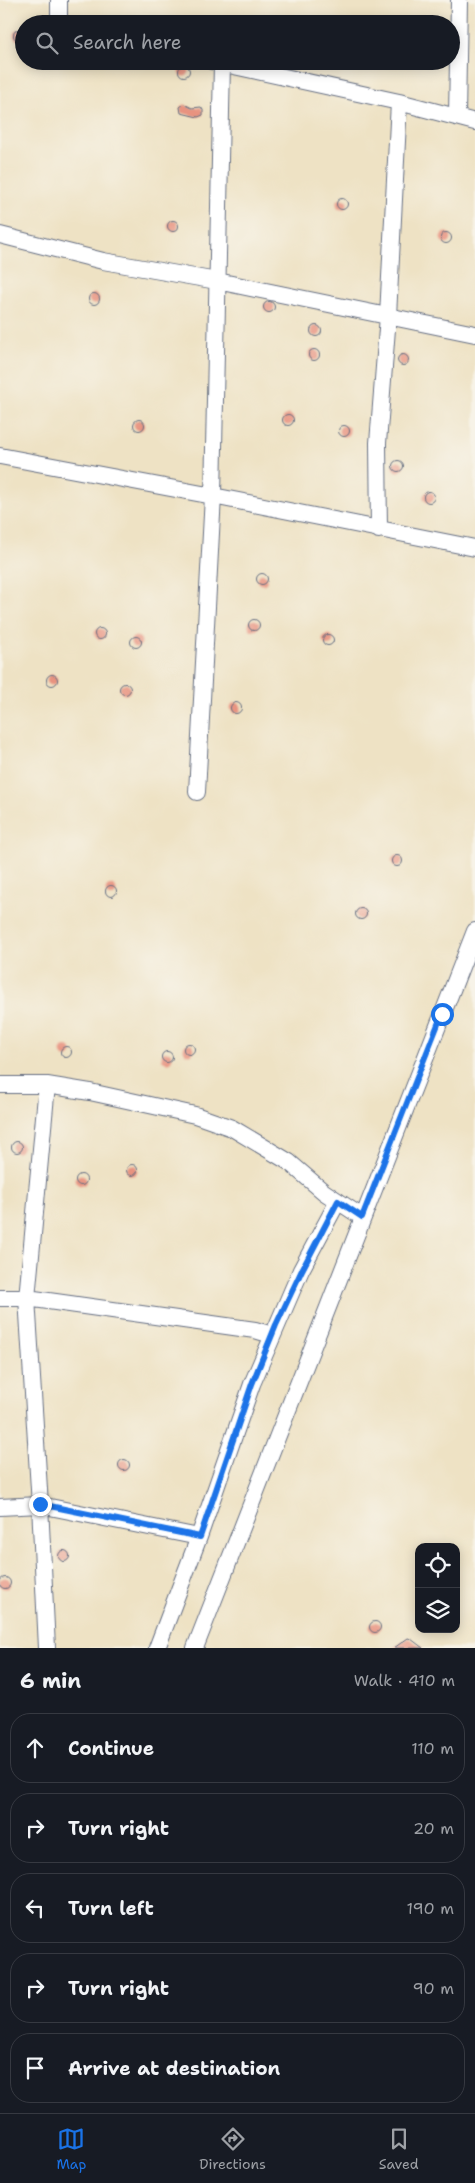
<!DOCTYPE html>
<html lang="en">
<head>
<meta charset="utf-8">
<style>
  :root { --surface:#171b24; --page:#20242c; --text:#f1f3f6; --muted:#9ea1a6; --line:#363941; --accent:#1a73e8 }
  body { margin:0; font-family:"Shantell Sans",sans-serif; background:var(--page); color:var(--text) }
  .controls { position:absolute; right:15px; bottom:15px; display:grid; overflow:hidden; border-radius:10px; box-shadow:0 2px 12px #0003 }
  .controls button { width:45px; height:45px; display:grid; place-items:center; padding:0; border:0; border-bottom:1px solid var(--line); background:var(--surface); color:var(--text); font:25px sans-serif }
  .stop { position:absolute; width:15px; height:15px; margin:-11px; border:4px solid #1a73e8; border-radius:50%; background:#fff }
  .stop.end { background:#1a73e8; border-color:#fff; box-shadow:0 1px 5px #0008 }
  .list { margin:0; padding:0; list-style:none }
  h2 { display:flex; justify-content:space-between; align-items:center; height:65px; margin:0; padding:0 20px; font-size:21px }
  h2 small { font-size:16px; font-weight:400; color:var(--muted) }
  .list li { display:grid; grid-template-columns:32px 1fr auto; gap:15px; align-items:center; box-sizing:border-box; height:70px; margin:0 10px 10px; padding:0 10px; border:1px solid var(--line); border-radius:20px }
  .list b { display:block; font-size:19px; white-space:nowrap }
  .list em { font-size:16px; font-style:normal; color:var(--muted) }
  .icon { flex:none; width:28px; height:28px; fill:none; stroke:currentColor; stroke-width:2; stroke-linecap:round; stroke-linejoin:round }
  .map { position:relative; flex:none; width:475px; height:1648px; overflow:hidden }
  .search { position:absolute; background:var(--surface); box-shadow:0 2px 12px #0003; left:15px; right:15px; top:15px; height:55px; display:flex; align-items:center; gap:12px; box-sizing:border-box; padding:0 18px; border-radius:28px; color:var(--muted); font-size:19px }
  .sheet { height:465px; background:var(--surface) }
  nav { display:flex; justify-content:space-around; align-items:center; box-sizing:border-box; height:70px; border-top:1px solid var(--line); background:var(--surface); font-size:14px; color:var(--muted) }
  nav a { display:grid; justify-items:center; gap:2px }
  nav .on { color:var(--accent) }
  .map>svg:first-child { display:block }
  .building { fill:#e89380 }
  .lines { fill:none; stroke-linecap:round; stroke-linejoin:round }
  .minor-casing { stroke:#656e82; stroke-width:18 }
  .minor { stroke:#fff; stroke-width:16 }
  .route { stroke:#1a73e8; stroke-width:6 }
</style>
</head>
<body>
<div class="map">
<svg width="475" height="1648" viewBox="0 0 475 1648">
  <rect width="100%" height="100%" fill="#f7f3e8"/>
  <filter id="ink" filterUnits="userSpaceOnUse"><feTurbulence type="fractalNoise" baseFrequency=".02" numOctaves="2"/><feDisplacementMap in="SourceGraphic" scale="10" xChannelSelector="R" yChannelSelector="G"/><feConvolveMatrix kernelMatrix="1 2 1 2 8 2 1 2 1" color-interpolation-filters="sRGB"/></filter>
  <filter id="wash" filterUnits="userSpaceOnUse"><feTurbulence type="fractalNoise" baseFrequency=".0096" numOctaves="4" result="noise"/><feDisplacementMap in="SourceGraphic" scale="20" xChannelSelector="R" yChannelSelector="G"/><feGaussianBlur stdDeviation="1.12" result="paint"/><feColorMatrix in="noise" values="0 0 0 0 0 0 0 0 0 0 0 0 0 0 0 0 0 1.4 0 .05"/><feComposite in="paint" operator="in"/></filter>
  <g filter="url(#wash)">
    <rect width="100%" height="100%" fill="#eee2c4"/>
    <g id="blocks">
      <path class="building" d="M13.5 35a5.5 5.5 0 1 1 11 0a5.5 5.5 0 1 1-11 0Z
        M178.5 71a5.5 5.5 0 1 1 11 0a5.5 5.5 0 1 1-11 0Z
        M184 104 192 108 201 107 203 110V115L198 117 181 113 180 107Z
        M336.5 204a5.5 5.5 0 1 1 11 0a5.5 5.5 0 1 1-11 0Z
        M167.5 226a5.5 5.5 0 1 1 11 0a5.5 5.5 0 1 1-11 0Z
        M440.5 238a5.5 5.5 0 1 1 11 0a5.5 5.5 0 1 1-11 0Z
        M88.5 299a5.5 5.5 0 1 1 11 0a5.5 5.5 0 1 1-11 0Z
        M263.5 307a5.5 5.5 0 1 1 11 0a5.5 5.5 0 1 1-11 0Z
        M310.5 331a5.5 5.5 0 1 1 11 0a5.5 5.5 0 1 1-11 0Z
        M308.5 355a5.5 5.5 0 1 1 11 0a5.5 5.5 0 1 1-11 0Z
        M397.5 360a5.5 5.5 0 1 1 11 0a5.5 5.5 0 1 1-11 0Z
        M282.5 420a5.5 5.5 0 1 1 11 0a5.5 5.5 0 1 1-11 0Z
        M133.5 425a5.5 5.5 0 1 1 11 0a5.5 5.5 0 1 1-11 0Z
        M338.5 431a5.5 5.5 0 1 1 11 0a5.5 5.5 0 1 1-11 0Z
        M392.5 466a5.5 5.5 0 1 1 11 0a5.5 5.5 0 1 1-11 0Z
        M423.5 497a5.5 5.5 0 1 1 11 0a5.5 5.5 0 1 1-11 0Z
        M256.5 579a5.5 5.5 0 1 1 11 0a5.5 5.5 0 1 1-11 0Z
        M248.5 625a5.5 5.5 0 1 1 11 0a5.5 5.5 0 1 1-11 0Z
        M94.5 634a5.5 5.5 0 1 1 11 0a5.5 5.5 0 1 1-11 0Z
        M322.5 640a5.5 5.5 0 1 1 11 0a5.5 5.5 0 1 1-11 0Z
        M130.5 642a5.5 5.5 0 1 1 11 0a5.5 5.5 0 1 1-11 0Z
        M46.5 680a5.5 5.5 0 1 1 11 0a5.5 5.5 0 1 1-11 0Z
        M119.5 689a5.5 5.5 0 1 1 11 0a5.5 5.5 0 1 1-11 0Z
        M230.5 708a5.5 5.5 0 1 1 11 0a5.5 5.5 0 1 1-11 0Z
        M391.5 861a5.5 5.5 0 1 1 11 0a5.5 5.5 0 1 1-11 0Z
        M105.5 891a5.5 5.5 0 1 1 11 0a5.5 5.5 0 1 1-11 0Z
        M355.5 914a5.5 5.5 0 1 1 11 0a5.5 5.5 0 1 1-11 0Z
        M183.5 1049a5.5 5.5 0 1 1 11 0a5.5 5.5 0 1 1-11 0Z
        M60.5 1052a5.5 5.5 0 1 1 11 0a5.5 5.5 0 1 1-11 0Z
        M161.5 1057a5.5 5.5 0 1 1 11 0a5.5 5.5 0 1 1-11 0Z
        M11.5 1147a5.5 5.5 0 1 1 11 0a5.5 5.5 0 1 1-11 0Z
        M126.5 1170a5.5 5.5 0 1 1 11 0a5.5 5.5 0 1 1-11 0Z
        M75.5 1180a5.5 5.5 0 1 1 11 0a5.5 5.5 0 1 1-11 0Z
        M118.5 1465a5.5 5.5 0 1 1 11 0a5.5 5.5 0 1 1-11 0Z
        M58.5 1556a5.5 5.5 0 1 1 11 0a5.5 5.5 0 1 1-11 0Z
        M-0.5 1583a5.5 5.5 0 1 1 11 0a5.5 5.5 0 1 1-11 0Z
        M369.5 1627a5.5 5.5 0 1 1 11 0a5.5 5.5 0 1 1-11 0Z
        M408 1638 411 1639 423 1648H394Z"/>
    </g>
  </g>
  <g filter="url(#ink)">
    <use href="#blocks" fill-opacity="0" stroke="#656e82" stroke-width="1"/>
    <g class="lines">
      <g class="minor-casing">
        <path id="minor" d="M59 0V17L62 24
          M211 61 399 102 475 122
          M457 117 459 0
          M0 235 103 261 217 281 475 334
          M0 456 213 496 475 548
          M379 530 378 443 388 316 399 102
          M197 792 213 496 222 63
          M0 1085H47L90 1092 195 1115 232 1128 289 1162 324 1192 362 1217
          M0 1298H27L255 1330 272 1335
          M0 1507 40 1505 199 1537
          M47 1648 40 1505 27 1298 47 1085
          M157 1648 199 1537 252 1384 301 1270 338 1201
          M195 1648 475 931"/>
      </g>
      <use href="#minor" class="minor"/>
    </g>
  </g>
  <g class="lines" filter="url(#ink)">
    <path class="route" d="M40 1504 200 1537 252 1384 276 1325 302 1270 338 1201 362 1217 442 1014"/>
  </g>
</svg>
<div class="controls">
<button><svg class="icon" aria-label="locate" viewBox="0 0 24 24"><circle cx="12" cy="12" r="6"/><path d="M12 2v4M12 18v4M2 12h4M18 12h4"/></svg></button>
<button><svg class="icon" aria-label="layers" viewBox="0 0 24 24"><path d="M12 4l9 5-9 5-9-5zM3 14l9 5 9-5"/></svg></button>
</div>
<div class="stop" style="left:442px;top:1014px"></div>
<div class="stop end" style="left:40px;top:1504px"></div>
<div class="search"><svg class="icon" aria-label="search" viewBox="0 0 24 24"><circle cx="10" cy="10" r="6"/><path d="M15 15l6 6"/></svg>Search here</div>
</div>
<section class="sheet">
<h2>6 min<small>Walk · 410 m</small></h2>
<ul class="list">
<li><svg class="icon" aria-label="ahead" viewBox="0 0 24 24"><path d="M12 20V5M6 11l6-6 6 6"/></svg><div><b>Continue</b></div><em>110 m</em></li>
<li><svg class="icon" aria-label="right" viewBox="0 0 24 24"><path d="M7 20v-9h11M14 6l5 5-5 5"/></svg><div><b>Turn right</b></div><em>20 m</em></li>
<li><svg class="icon" aria-label="left" viewBox="0 0 24 24"><path d="M17 20v-9H6M10 6l-5 5 5 5"/></svg><div><b>Turn left</b></div><em>190 m</em></li>
<li><svg class="icon" aria-label="right" viewBox="0 0 24 24"><path d="M7 20v-9h11M14 6l5 5-5 5"/></svg><div><b>Turn right</b></div><em>90 m</em></li>
<li><svg class="icon" aria-label="arrive" viewBox="0 0 24 24"><path d="M6 21V4h12l-3 4 3 4H6"/></svg><div><b>Arrive at destination</b></div></li>
</ul>
</section>
<nav>
<a class="on"><svg class="icon" aria-label="map" viewBox="0 0 24 24"><path d="M3 6l6-2 6 2 6-2v14l-6 2-6-2-6 2zM9 4v14M15 6v14"/></svg>Map</a>
<a><svg class="icon" aria-label="directions" viewBox="0 0 24 24"><path d="M12 3l9 9-9 9-9-9zM9 14v-3h6M13 9l2 2-2 2"/></svg>Directions</a>
<a><svg class="icon" aria-label="saved" viewBox="0 0 24 24"><path d="M7 4h10v16l-5-4-5 4z"/></svg>Saved</a>
</nav>
</body>
</html>
